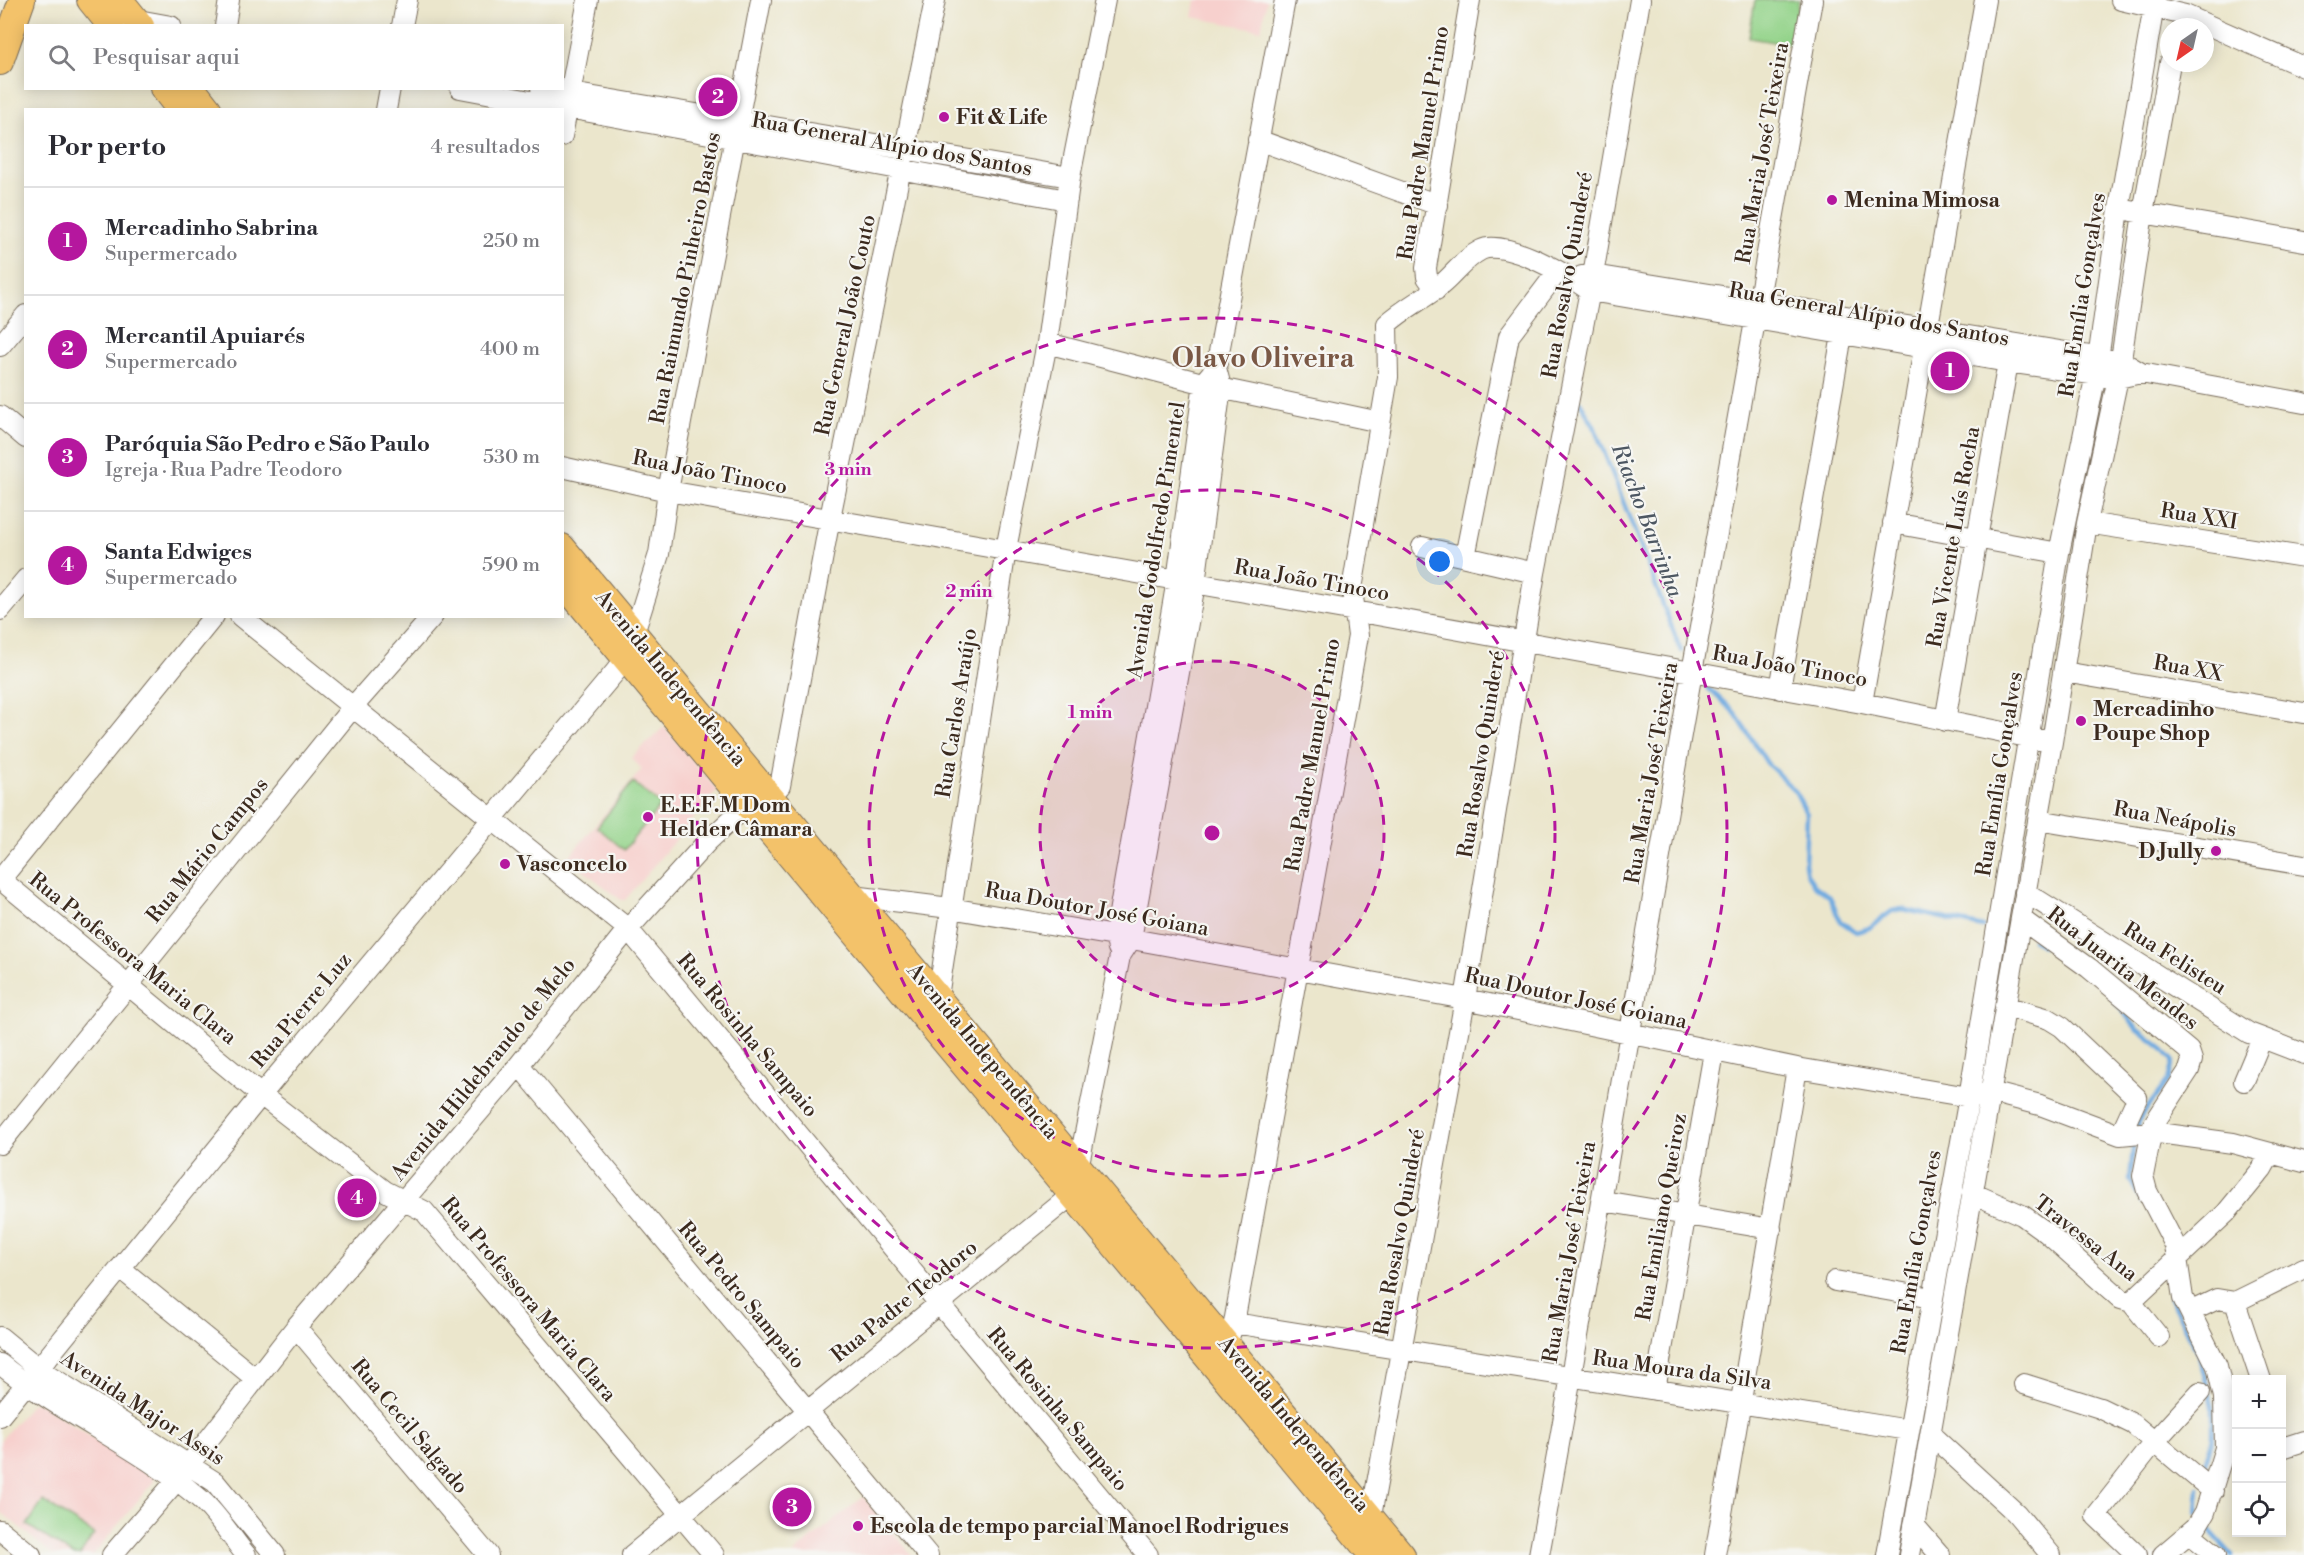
<!DOCTYPE html>
<html lang="pt">
<head>
<meta charset="utf-8">
<style>
  :root { --surface:#fff; --page:#f7f7f7; --text:#2b2b33; --muted:#7c7c81; --line:#e1e1e2; --accent:#b5179e }
  body { margin:0; font-family:"Libre Bodoni",serif; background:var(--page); color:var(--text) }
  .controls { position:absolute; right:18px; bottom:18px; display:grid; overflow:hidden; border-radius:0px; box-shadow:0 3px 15px #0003 }
  .controls button { width:54px; height:54px; display:grid; place-items:center; padding:0; border:0; border-bottom:2px solid var(--line); background:var(--surface); color:var(--text); font:30px sans-serif }
  .compass { position:absolute; left:2160px; top:18px; width:54px; height:54px; border-radius:50%; background:var(--surface); box-shadow:0 3px 15px #0003; rotate:214deg }
  .you { position:absolute; left:1440px; top:562px; width:21px; height:21px; margin:-15px; border:4px solid #fff; border-radius:50%; background:#1a73e8; box-shadow:0 0 0 9px #1a73e833 }
  .badge { display:grid; place-items:center; width:39px; height:39px; border-radius:50%; background:var(--accent); color:#fff; font-size:20px; font-weight:700 }
  .pin { position:absolute; translate:-50% -50%; border:3px solid #fff; box-shadow:0 2px 6px #0006 }
  .list { margin:0; padding:0; list-style:none }
  h2 { display:flex; justify-content:space-between; align-items:center; height:78px; margin:0; padding:0 24px; font-size:26px }
  h2 small { font-size:20px; font-weight:400; color:var(--muted) }
  .list li { display:grid; grid-template-columns:39px 1fr auto; gap:18px; align-items:center; box-sizing:border-box; height:108px; padding:0 24px; border-top:2px solid var(--line) }
  .list b { display:block; font-size:22px; white-space:nowrap }
  .list p { margin:0; font-size:20px; white-space:nowrap; color:var(--muted) }
  .list em { font-size:20px; font-style:normal; color:var(--muted) }
  .icon { flex:none; width:33px; height:33px; fill:none; stroke:currentColor; stroke-width:2; stroke-linecap:round; stroke-linejoin:round }
  .map { position:relative; flex:none; width:2304px; height:1555px; overflow:hidden }
  .search { position:absolute; background:var(--surface); box-shadow:0 3px 15px #0003; left:24px; top:24px; width:540px; height:66px; display:flex; align-items:center; gap:15px; box-sizing:border-box; padding:0 21px; border-radius:0px; color:var(--muted); font-size:22px }
  .panel { position:absolute; background:var(--surface); box-shadow:0 3px 15px #0003; left:24px; top:108px; width:540px; height:510px; border-radius:0px }
  .map>svg:first-child { display:block }
  .built { fill:#f7d0cd }
  .green { fill:#93d389; stroke:#677e54; stroke-width:1.5 }
  .lines { fill:none; stroke-linecap:round; stroke-linejoin:round }
  .stream { stroke:#6faae0; stroke-width:4.5 }
  .minor-casing { stroke:#796c5b; stroke-width:22 }
  .major-casing { stroke:#796c5b; stroke-width:28 }
  .minor { stroke:#fff; stroke-width:20 }
  .major { stroke:#f3c26a; stroke-width:26 }
  .ring { fill:none; stroke:#b5179e; stroke-width:3; stroke-dasharray:10 8 }
  .poi-dot { fill:#b5179e; stroke:#f6f6f2; stroke-width:2 }
  .labels { text-anchor:middle; stroke-width:4.5; stroke-linejoin:round; paint-order:stroke }
  .poi-label { font-size:21px; font-weight:bold; fill:#3b2a1e; stroke:#f6f6f2; text-anchor:start }
  .street-label { font-size:21px; fill:#3b2a1e; stroke:#f6f6f2 }
  .water-label { font-size:22px; font-style:italic; fill:#4d5762; stroke:#f6f6f2 }
  .district-label { font-size:27px; font-weight:bold; fill:#7a5845; stroke:#f6f6f2 }
  .centre { fill:#b5179e; stroke:#f6f6f2; stroke-width:3 }
  .ring-label { font-size:18px; text-anchor:middle; font-weight:bold; fill:#b5179e; stroke:#f6f6f2; stroke-width:4.5; stroke-linejoin:round; paint-order:stroke }
</style>
</head>
<body>
<div class="map">
<svg width="2304" height="1555" viewBox="0 0 2304 1555">
  <rect width="100%" height="100%" fill="#f6f6f2"/>
  <filter id="ink" filterUnits="userSpaceOnUse"><feTurbulence type="fractalNoise" baseFrequency=".0167" numOctaves="2"/><feDisplacementMap in="SourceGraphic" scale="12" xChannelSelector="R" yChannelSelector="G"/><feConvolveMatrix kernelMatrix="1 2 1 2 8 2 1 2 1" color-interpolation-filters="sRGB"/></filter>
  <filter id="wash" filterUnits="userSpaceOnUse"><feTurbulence type="fractalNoise" baseFrequency=".008" numOctaves="4" result="noise"/><feDisplacementMap in="SourceGraphic" scale="24" xChannelSelector="R" yChannelSelector="G"/><feGaussianBlur stdDeviation="1.35" result="paint"/><feColorMatrix in="noise" values="0 0 0 0 0 0 0 0 0 0 0 0 0 0 0 0 0 1.4 0 .05"/><feComposite in="paint" operator="in"/></filter>
  <g filter="url(#wash)">
    <rect width="100%" height="100%" fill="#ebe6cc"/>
    <path class="built" d="M1195 0H1267L1261 30 1192 17Z
      M664 727 717 790 625 900H621L568 858 642 769 631 758Z
      M32 1403H39L152 1477 154 1481 93 1555H53L0 1511V1441Z
      M863 1497 912 1555H793L800 1548Z"/>
    <path class="green" d="M1755 0H1799L1792 45 1749 38Z
      M633 782 661 805 624 850 597 827Z
      M43 1501 94 1534 80 1555H73L27 1525Z"/>
    <g class="lines">
      <path class="stream" d="M1580 402 1594 426 1681 651
        M1707 687 1735 713 1767 763 1795 791 1807 814 1805 864 1807 874 1814 885 1830 897 1840 921 1856 932 1869 928 1892 911 1902 909 1983 927
        M2033 940 2043 946
        M2114 1000 2136 1028 2164 1050 2173 1062 2168 1080 2138 1121 2137 1127
        M2134 1138 2130 1180 2142 1202
        M2168 1276 2171 1300 2198 1353 2213 1406V1438L2202 1473
        M2197 1512 2199 1488
        M2204 1524 2232 1555"/>
    </g>
  </g>
  <g filter="url(#ink)">
    <g class="lines">
      <g class="minor-casing">
        <path id="minor" d="M2121 0 2185 15 2304 67
          M127 18 171 26
          M225 26 229 0
          M402 26 407 0
          M460 88 1067 200
          M541 88 1070 177
          M386 110 390 88
          M562 136 588 0
          M1258 140 1438 205
          M2131 211 2304 241
          M1582 276 1593 275 2121 361 2141 373 2304 403
          M1436 290 1427 277 1426 268 1470 0
          M1047 343 1229 390 1380 422
          M0 346 26 315
          M0 416 26 438
          M562 467 668 491 1355 611 1862 703 2052 742
          M1893 523 2059 553
          M2087 523 2304 557
          M1422 547 1535 573
          M1465 557 1509 336 1558 271
          M0 610 26 579
          M240 616 628 929 1148 1555
          M2064 672 2304 713
          M1780 689 1842 335
          M1862 703 1985 0
          M1945 721 2008 362
          M2038 820 2304 865
          M0 879 261 1095 385 1191 424 1211 714 1555
          M0 880 214 616
          M2025 892 2249 1033 2304 1054
          M847 901 853 896 950 908 1115 936 1465 999 1797 1068 1969 1097 1990 1092 2040 1105 2120 1135 2151 1132 2233 1143 2304 1162
          M2021 919 2089 968 2189 1051 2192 1060 2189 1070 2153 1125 2143 1176 2147 1191 2175 1245 2183 1298 2217 1366 2224 1397 2225 1448 2205 1512 2196 1527 2163 1555
          M1118 948 1115 936 1177 580 1204 382 1216 368
          M931 1003 938 997 1006 549 1047 343 1070 177 1105 0
          M2005 1006 2049 1019 2062 1027 2137 1098 2120 1135
          M519 1065 928 1555
          M2244 1081 2262 1038
          M0 1144 352 708 433 616
          M1972 1193 2022 1215 2047 1233 2121 1299 2131 1302 2159 1337
          M1603 1201 1771 1229
          M120 1268 256 1379
          M1835 1281 1932 1298
          M2131 1302 2226 1213 2262 1169 2271 1153
          M2235 1302 2261 1380
          M2190 1312 2217 1299 2235 1302 2304 1268
          M1234 1323 1909 1430
          M296 1327 488 1555
          M0 1337 39 1369 215 1482 275 1555
          M1218 1351 1227 1343 1234 1323 1358 636 1352 589 1388 377 1387 324C1402 310 1420 301 1436 289 1452 278 1463 259 1481 250 1504 238 1571 276 1590 291L2008 362 2118 378 2141 373
          M0 1364C62 1414 138 1446 199 1498 217 1513 231 1537 246 1555
          M2024 1384 2100 1408 2133 1424 2213 1491
          M1655 1390 1714 1052
          M0 1416 261 1095 626 659 659 554 668 491 761 0
          M1930 1434 2016 1513 2051 1555
          M2282 1448 2304 1441
          M1371 1516 1465 999 1535 573 1593 275 1640 0
          M1914 1525 1940 1555
          M0 1530 31 1555
          M2189 1533 2216 1555
          M112 1555 177 1480 296 1327 519 1065 628 929 707 842 734 817 769 797 780 786 830 518 935 0
          M632 1555 1073 1194 1120 956 1131 939 1195 584 1221 387 1216 368 1285 0
          M1539 1555C1593 1261 1640 966 1692 672 1732 448 1774 224 1812 0
          M1715 1555 1797 1068
          M1887 1555 1969 1097 2059 553 2096 374 2119 209 2155 0
          M1909 1555 2052 742 2087 523 2119 373 2143 213 2170 63
          M2137 1555 2096 1516 2155 1441 2200 1392"/>
      </g>
      <g class="major-casing">
        <path id="major" d="M90 0 111 26
          M120 0 141 26
          M0 62 22 0
          M163 88 180 110
          M192 88 209 110
          M562 547 1402 1555
          M562 582 1372 1555"/>
      </g>
      <use href="#minor" class="minor"/>
      <use href="#major" class="major"/>
    </g>
  </g>
  <circle cx="1212" cy="833" r="172" fill="#b5179e" fill-opacity=".12"/>
  <g class="ring">
    <circle cx="1212" cy="833" r="172"/>
    <circle cx="1212" cy="833" r="343"/>
    <circle cx="1212" cy="833" r="515"/>
  </g>
  <g class="poi-dot">
    <circle cx="944" cy="117" r="6"/>
    <circle cx="1832" cy="200" r="6"/>
    <circle cx="2081" cy="721" r="6"/>
    <circle cx="648" cy="817" r="6"/>
    <circle cx="2216" cy="851" r="6"/>
    <circle cx="505" cy="864" r="6"/>
    <circle cx="858" cy="1526" r="6"/>
  </g>
  <g class="labels">
    <g class="poi-label">
      <text x="956" y="124">Fit &amp; Life</text>
      <text x="1844" y="207">Menina Mimosa</text>
      <text x="2093" y="716">Mercadinho<tspan x="2093" dy="24">Poupe Shop</tspan></text>
      <text x="660" y="812">E.E.F.M Dom<tspan x="660" dy="24">Helder Câmara</tspan></text>
      <text x="2204" y="858" text-anchor="end">D Jully</text>
      <text x="517" y="871">Vasconcelo</text>
      <text x="870" y="1533">Escola de tempo parcial Manoel Rodrigues</text>
    </g>
    <g class="street-label">
      <text transform="translate(1423 143) rotate(-81)" y="7">Rua Padre Manuel Primo</text>
      <text transform="translate(892 144) rotate(10)" y="7">Rua General Alípio dos Santos</text>
      <text transform="translate(1762 153) rotate(-80)" y="7">Rua Maria José Teixeira</text>
      <text transform="translate(1567 275) rotate(-80)" y="7">Rua Rosalvo Quinderé</text>
      <text transform="translate(685 278) rotate(-79)" y="7">Rua Raimundo Pinheiro Bastos</text>
      <text transform="translate(2082 295) rotate(-81)" y="7">Rua Emília Gonçalves</text>
      <text transform="translate(1869 314) rotate(10)" y="7">Rua General Alípio dos Santos</text>
      <text transform="translate(845 325) rotate(-78)" y="7">Rua General João Couto</text>
      <text transform="translate(710 472) rotate(11)" y="7">Rua João Tinoco</text>
      <text transform="translate(2199 516) rotate(9)" y="7">Rua XXI</text>
      <text transform="translate(1953 537) rotate(-80)" y="7">Rua Vicente Luís Rocha</text>
      <text transform="translate(1156 540) rotate(-81)" y="7">Avenida Godolfredo Pimentel</text>
      <text transform="translate(1312 580) rotate(10)" y="7">Rua João Tinoco</text>
      <text transform="translate(1790 666) rotate(10)" y="7">Rua João Tinoco</text>
      <text transform="translate(2188 668) rotate(10)" y="7">Rua XX</text>
      <text transform="translate(671 678) rotate(50)" y="7">Avenida Independência</text>
      <text transform="translate(956 713) rotate(-81)" y="7">Rua Carlos Araújo</text>
      <text transform="translate(1481 754) rotate(-81)" y="7">Rua Rosalvo Quinderé</text>
      <text transform="translate(1312 755) rotate(-80)" y="7">Rua Padre Manuel Primo</text>
      <text transform="translate(1651 773) rotate(-80)" y="7">Rua Maria José Teixeira</text>
      <text transform="translate(1999 774) rotate(-81)" y="7">Rua Emília Gonçalves</text>
      <text transform="translate(2175 819) rotate(10)" y="7">Rua Neápolis</text>
      <text transform="translate(207 850) rotate(-51)" y="7">Rua Mário Campos</text>
      <text transform="translate(1097 909) rotate(10)" y="7">Rua Doutor José Goiana</text>
      <text transform="translate(133 958) rotate(39)" y="7">Rua Professora Maria Clara</text>
      <text transform="translate(2175 958) rotate(32)" y="7">Rua Felisteu</text>
      <text transform="translate(2123 968) rotate(38)" y="7">Rua Juarita Mendes</text>
      <text transform="translate(1576 998) rotate(12)" y="7">Rua Doutor José Goiana</text>
      <text transform="translate(301 1010) rotate(-50)" y="7">Rua Pierre Luz</text>
      <text transform="translate(748 1035) rotate(50)" y="7">Rua Rosinha Sampaio</text>
      <text transform="translate(983 1051) rotate(50)" y="7">Avenida Independência</text>
      <text transform="translate(483 1069) rotate(-51)" y="7">Avenida Hildebrando de Melo</text>
      <text transform="translate(1661 1217) rotate(-80)" y="7">Rua Emiliano Queiroz</text>
      <text transform="translate(1399 1232) rotate(-80)" y="7">Rua Rosalvo Quinderé</text>
      <text transform="translate(2086 1238) rotate(38)" y="7">Travessa Ana</text>
      <text transform="translate(1569 1252) rotate(-80)" y="7">Rua Maria José Teixeira</text>
      <text transform="translate(1916 1252) rotate(-80)" y="7">Rua Emília Gonçalves</text>
      <text transform="translate(742 1295) rotate(50)" y="7">Rua Pedro Sampaio</text>
      <text transform="translate(529 1299) rotate(50)" y="7">Rua Professora Maria Clara</text>
      <text transform="translate(904 1301) rotate(-39)" y="7">Rua Padre Teodoro</text>
      <text transform="translate(1682 1370) rotate(8)" y="7">Rua Moura da Silva</text>
      <text transform="translate(143 1408) rotate(33)" y="7">Avenida Major Assis</text>
      <text transform="translate(1058 1409) rotate(50)" y="7">Rua Rosinha Sampaio</text>
      <text transform="translate(1294 1424) rotate(50)" y="7">Avenida Independência</text>
      <text transform="translate(410 1426) rotate(50)" y="7">Rua Cecil Salgado</text>
    </g>
    <g class="water-label">
      <text transform="translate(1648 520) rotate(69)" y="8">Riacho Barrinha</text>
    </g>
    <g class="district-label">
      <text x="1263" y="367">Olavo Oliveira</text>
    </g>
  </g>
  <circle cx="1212" cy="833" r="9" class="centre"/>
  <g class="ring-label">
    <text x="848" y="475">3 min</text>
    <text x="969" y="597">2 min</text>
    <text x="1090" y="718">1 min</text>
  </g>
</svg>
<div class="controls">
<button>+</button>
<button>−</button>
<button><svg class="icon" aria-label="locate" viewBox="0 0 24 24"><circle cx="12" cy="12" r="6"/><path d="M12 2v4M12 18v4M2 12h4M18 12h4"/></svg></button>
</div>
<svg class="compass" viewBox="-18 -18 36 36"><path d="M0-13l5 13h-10z" fill="#e53935"/><path d="M0 13l5-13h-10z" fill="#7c7c81"/></svg>
<div class="you"></div>
<div class="pin badge" style="left:1950px;top:371px">1</div>
<div class="pin badge" style="left:718px;top:97px">2</div>
<div class="pin badge" style="left:792px;top:1507px">3</div>
<div class="pin badge" style="left:357px;top:1198px">4</div>
<div class="search"><svg class="icon" aria-label="search" viewBox="0 0 24 24"><circle cx="10" cy="10" r="6"/><path d="M15 15l6 6"/></svg>Pesquisar aqui</div>
<section class="panel">
<h2>Por perto<small>4 resultados</small></h2>
<ul class="list">
<li><span class="badge">1</span><div><b>Mercadinho Sabrina</b><p>Supermercado</p></div><em>250 m</em></li>
<li><span class="badge">2</span><div><b>Mercantil Apuiarés</b><p>Supermercado</p></div><em>400 m</em></li>
<li><span class="badge">3</span><div><b>Paróquia São Pedro e São Paulo</b><p>Igreja · Rua Padre Teodoro</p></div><em>530 m</em></li>
<li><span class="badge">4</span><div><b>Santa Edwiges</b><p>Supermercado</p></div><em>590 m</em></li>
</ul>
</section>
</div>
</body>
</html>
